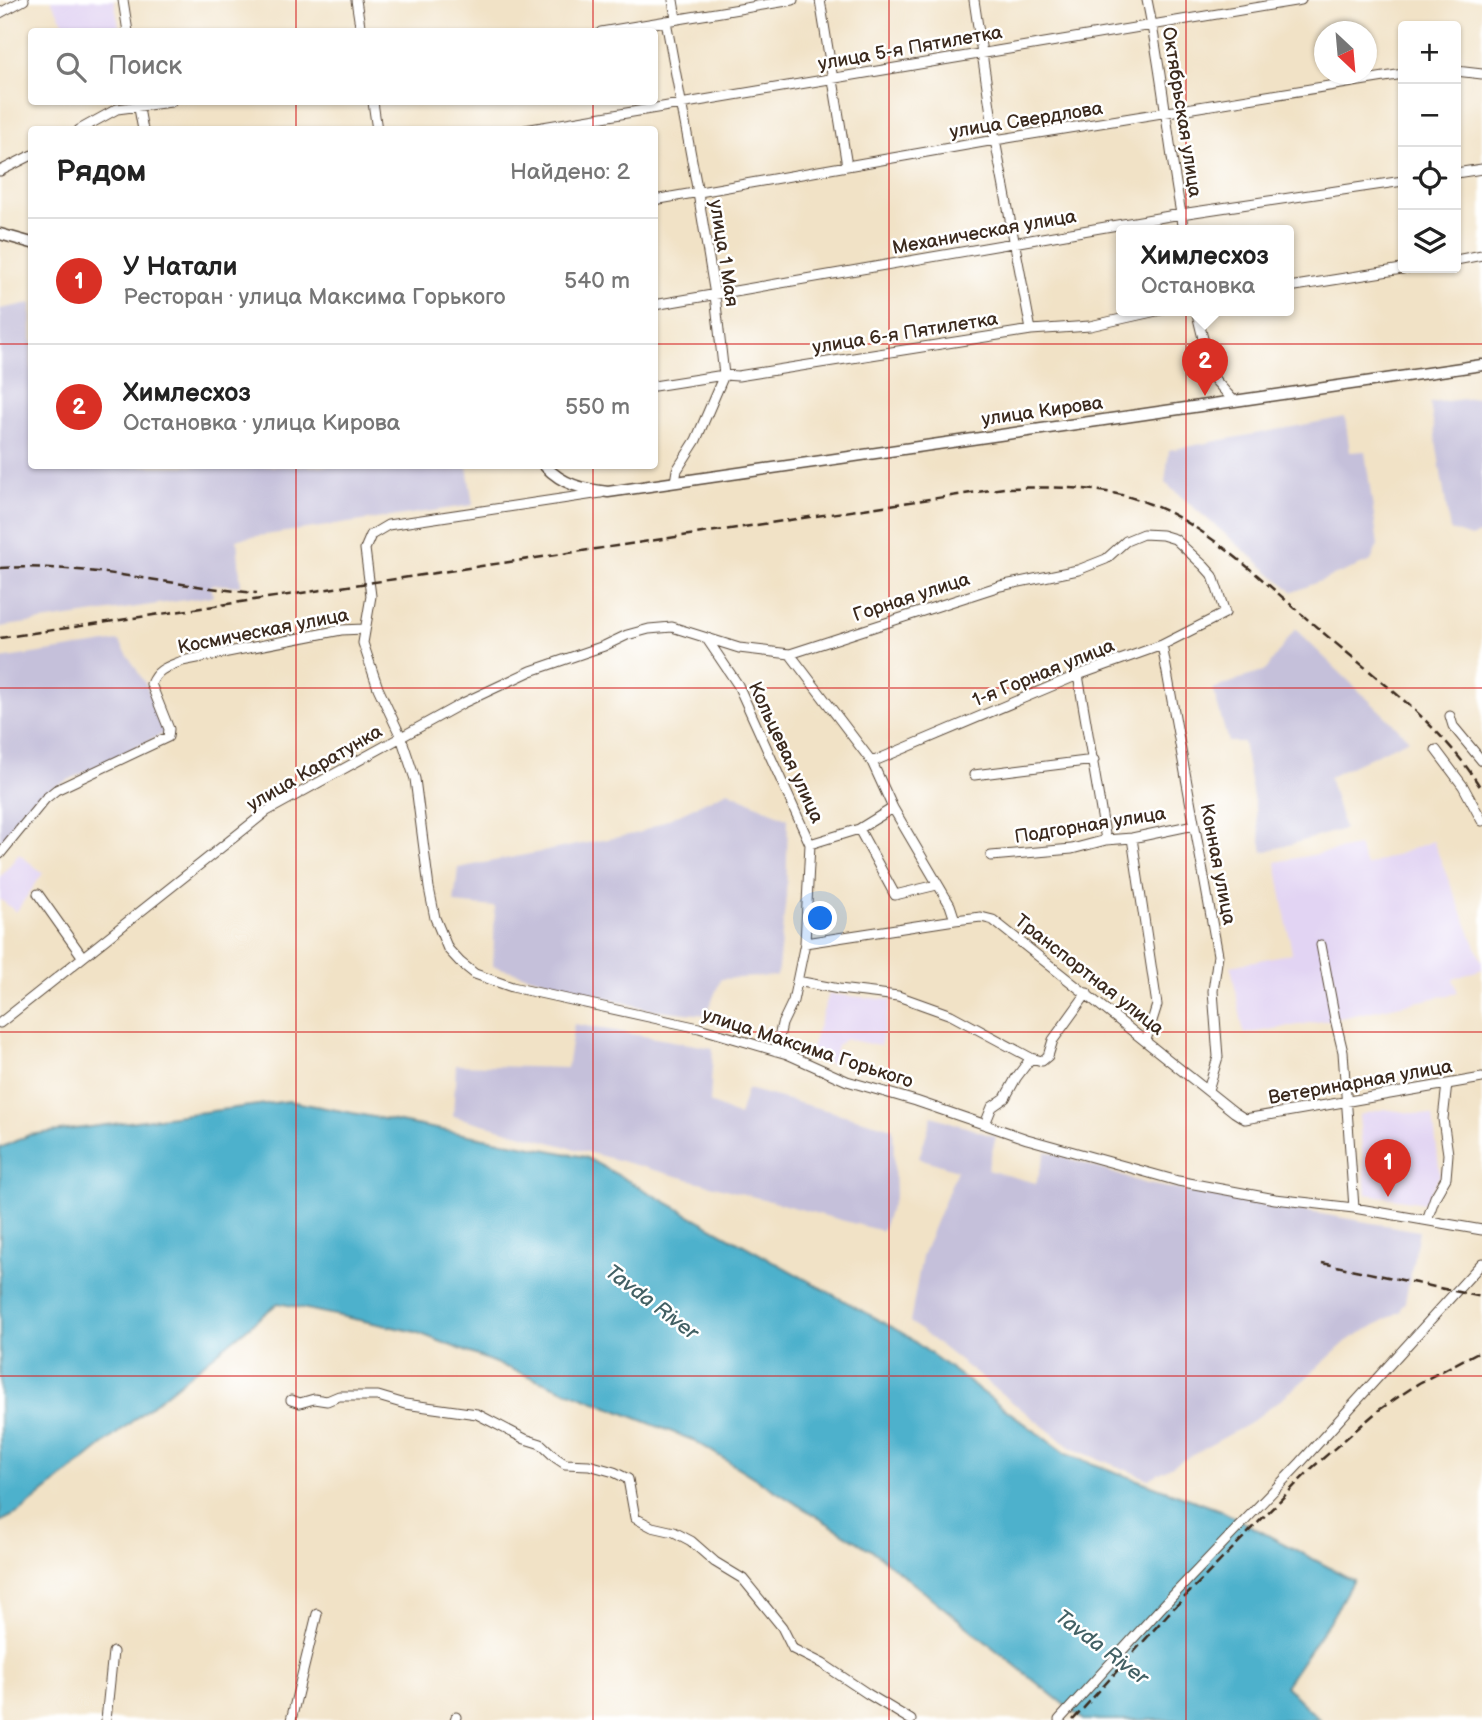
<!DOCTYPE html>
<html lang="ru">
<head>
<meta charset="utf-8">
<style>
  :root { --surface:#fff; --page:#f6f6f6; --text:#222; --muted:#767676; --line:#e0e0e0; --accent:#d93025 }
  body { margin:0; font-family:"Balsamiq Sans",sans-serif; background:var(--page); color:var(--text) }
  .controls { position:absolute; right:21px; top:21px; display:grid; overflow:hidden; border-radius:7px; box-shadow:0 2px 5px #0004 }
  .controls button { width:63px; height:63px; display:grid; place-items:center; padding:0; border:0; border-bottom:2px solid var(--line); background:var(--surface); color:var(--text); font:35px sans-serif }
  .compass { position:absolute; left:1314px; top:21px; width:63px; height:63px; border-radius:50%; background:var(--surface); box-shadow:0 2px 5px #0004; rotate:154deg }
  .you { position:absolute; left:821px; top:919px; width:24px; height:24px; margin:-18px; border:5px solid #fff; border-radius:50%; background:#1a73e8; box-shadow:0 0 0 10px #1a73e833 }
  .badge { display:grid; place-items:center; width:46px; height:46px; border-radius:50%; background:var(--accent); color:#fff; font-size:23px; font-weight:700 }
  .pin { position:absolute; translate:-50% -58px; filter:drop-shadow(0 2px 4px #0008) }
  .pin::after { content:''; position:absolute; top:37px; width:24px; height:21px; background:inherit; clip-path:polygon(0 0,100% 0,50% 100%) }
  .popup { position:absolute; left:1116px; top:225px; width:178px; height:91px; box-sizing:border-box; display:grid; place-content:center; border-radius:7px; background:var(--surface); filter:drop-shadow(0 2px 5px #0005); font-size:23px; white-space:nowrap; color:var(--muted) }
  .popup b { font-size:26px; color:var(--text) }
  .popup::after { content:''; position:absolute; left:50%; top:100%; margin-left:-14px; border:14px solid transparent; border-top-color:var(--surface) }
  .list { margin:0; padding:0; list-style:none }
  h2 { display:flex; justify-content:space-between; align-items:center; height:91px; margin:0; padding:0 28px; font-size:30px }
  h2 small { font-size:23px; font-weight:400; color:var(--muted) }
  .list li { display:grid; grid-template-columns:46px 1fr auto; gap:21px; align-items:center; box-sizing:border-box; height:126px; padding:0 28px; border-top:2px solid var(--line) }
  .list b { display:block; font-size:26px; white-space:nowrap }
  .list p { margin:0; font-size:23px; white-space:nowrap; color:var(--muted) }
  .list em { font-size:23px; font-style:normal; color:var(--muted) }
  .icon { flex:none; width:38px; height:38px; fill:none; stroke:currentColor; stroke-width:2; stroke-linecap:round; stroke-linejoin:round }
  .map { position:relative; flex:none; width:1482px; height:1720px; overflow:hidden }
  .search { position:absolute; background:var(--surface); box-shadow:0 2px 5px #0004; left:28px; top:28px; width:630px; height:77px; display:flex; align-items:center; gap:18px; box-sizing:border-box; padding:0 24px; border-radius:7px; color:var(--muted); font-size:26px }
  .panel { position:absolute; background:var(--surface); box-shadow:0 2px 5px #0004; left:28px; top:126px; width:630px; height:343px; border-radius:7px }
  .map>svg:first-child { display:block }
  .built { fill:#e2d4f3 }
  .industrial { fill:#c5c0da }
  .water { fill:#4db1cc; stroke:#446e75; stroke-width:2 }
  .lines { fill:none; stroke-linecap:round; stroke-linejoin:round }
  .minor-casing { stroke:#564637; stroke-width:11 }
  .major-casing { stroke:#564637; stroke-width:13 }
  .minor { stroke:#fff; stroke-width:9 }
  .major { stroke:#fff; stroke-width:10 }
  .rail { stroke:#3b2a1e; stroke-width:2.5; stroke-dasharray:10 5; stroke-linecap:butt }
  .grid { fill:none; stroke:#d62828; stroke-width:2; stroke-opacity:0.55 }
  .labels { text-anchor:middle; stroke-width:5; stroke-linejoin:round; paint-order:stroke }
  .street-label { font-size:19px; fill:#3b2a1e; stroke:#fff }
  .water-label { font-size:21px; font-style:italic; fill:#426064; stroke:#fff }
</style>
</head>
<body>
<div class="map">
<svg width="1482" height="1720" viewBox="0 0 1482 1720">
  <rect width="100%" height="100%" fill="#fff"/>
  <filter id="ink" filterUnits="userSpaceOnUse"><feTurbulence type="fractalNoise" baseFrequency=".0143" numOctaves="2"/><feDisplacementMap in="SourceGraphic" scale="14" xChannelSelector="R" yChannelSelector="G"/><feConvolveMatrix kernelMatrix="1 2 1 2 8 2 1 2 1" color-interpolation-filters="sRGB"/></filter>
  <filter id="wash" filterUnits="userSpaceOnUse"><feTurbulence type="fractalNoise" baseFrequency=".00686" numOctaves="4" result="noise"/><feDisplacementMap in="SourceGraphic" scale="28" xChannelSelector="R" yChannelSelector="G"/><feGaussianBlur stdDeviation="1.57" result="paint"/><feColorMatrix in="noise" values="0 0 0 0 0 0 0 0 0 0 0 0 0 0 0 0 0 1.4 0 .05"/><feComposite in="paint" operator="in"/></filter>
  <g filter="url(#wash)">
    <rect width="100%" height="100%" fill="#f1e2c6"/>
    <path class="built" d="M51 0H114L120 31H68Z
      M1433 841 1482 962V969L1453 979 1458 993 1335 1019 1244 1034 1231 966 1292 953 1276 862 1358 846 1366 866Z
      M19 854 43 873 16 912 0 899V877Z
      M829 994 891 1000 880 1046 846 1039 837 1045 833 1065 809 1054Z
      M1384 1109 1433 1116 1440 1175 1425 1203 1366 1194 1359 1115Z"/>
    <path class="industrial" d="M31 303 32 466H467L473 505 237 539 241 586 211 584 213 596 0 627V309Z
      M1482 397V533L1471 537 1450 530 1430 403Z
      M1345 417 1350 452 1365 451 1378 545 1371 561 1293 592 1165 483 1169 450Z
      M1295 629 1409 739 1329 777 1344 829 1263 852 1243 742H1228L1213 689 1266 670Z
      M119 641 146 685 167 732 50 789 0 845V659Z
      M728 791 788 819 786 898 777 976 721 979 706 1015 648 1009 493 966 495 907 454 903 458 868 639 833Z
      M574 1024 713 1048 710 1103 739 1116 747 1089 893 1128 895 1196 882 1231 453 1116 456 1065 567 1068Z
      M932 1116 996 1137 987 1170 1036 1183 1046 1151 1146 1184 1419 1231 1405 1302 1401 1308V1311L1347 1341 1296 1387 1250 1423 1149 1479 1071 1448 910 1322 922 1256 957 1170 919 1158Z"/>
    <path class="water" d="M289 1101 585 1157 904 1334 1066 1454 1220 1510 1353 1580 1334 1614 1285 1686 1320 1720H1083L877 1554 695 1441 416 1332 278 1303 20 1512 0 1522V1148L29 1135Z"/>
  </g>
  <g filter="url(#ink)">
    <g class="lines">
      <g class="minor-casing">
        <path id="minor" d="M123 0 128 32
          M356 0 361 32
          M673 0 676 19
          M820 0 847 166
          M974 0 995 140 1031 330
          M1147 0C1163 76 1169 153 1184 230
          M0 13 24 0
          M666 21 698 193 715 295 724 375 696 440 677 470 675 482
          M601 32 793 0
          M1456 71 1482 74
          M373 102 377 130
          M138 103 143 130
          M79 130 117 109 171 102
          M525 130 1301 0
          M0 171 32 155
          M1456 173 1482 169
          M654 200 995 140 1403 74
          M1456 260 1482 255
          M1289 287 1408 268
          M654 305 1181 214 1403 181
          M1196 310 1210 367 1215 380 1233 400
          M654 386 724 375 738 376 1031 330 1090 326 1161 310
          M601 493 388 525 371 535 365 549 371 596 363 643 378 688 401 737 415 779 429 888 435 918 448 949 460 962 475 974 512 987 699 1028 787 1054 847 1081 916 1101 1027 1139 1178 1181 1275 1199 1354 1208 1482 1230
          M707 639 738 685 810 844 805 943 793 1001 782 1024 776 1051
          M1162 645 1218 955 1213 991 1218 1057 1208 1090
          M790 654 872 762 893 808 950 905 955 920 981 917 993 920 1234 1112 1245 1119 1482 1078
          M1078 675 1106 840
          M1450 716 1453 726 1482 761
          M1436 750 1463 786 1482 821
          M974 775 1094 760
          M859 829 895 895 937 885
          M1132 838 1157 1005 1146 1040
          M810 844 859 829 893 808
          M0 854 45 799 56 790 168 737 169 729 151 684C157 669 167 667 182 661L341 630 364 629
          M991 856 1072 849 1106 840 1132 838 1194 825
          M38 894 82 956
          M805 943 955 920
          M1321 945 1335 1019 1343 1052 1354 1208
          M797 981 839 989 898 996 951 1015 1031 1058
          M0 1023 267 811 463 703 531 671 604 646 627 635 649 629 672 627 739 648 790 654 1000 586 1078 570 1106 559 1126 541 1143 534 1162 535 1175 539 1204 566 1213 576 1225 613 1162 645 1078 675 872 762
          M985 1124 992 1107 1005 1098 1016 1078 1031 1058 1042 1061 1048 1056 1053 1040 1087 993
          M1427 1220 1435 1197 1446 1178 1448 1154 1443 1119 1447 1084
          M291 1400 300 1403 314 1399 327 1401 339 1396H378L405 1404 477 1414 525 1439 541 1444 556 1458 565 1464 589 1465 614 1472 628 1479 635 1518 652 1527 674 1532 691 1541 715 1562 743 1579 782 1627 793 1649 823 1664 868 1694 911 1720
          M106 1720 113 1652
          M291 1720 317 1614
          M455 1720 456 1717
          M1059 1720 1159 1610 1301 1462 1482 1263"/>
      </g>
      <g class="major-casing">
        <path id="major" d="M0 234 32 243
          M545 466C563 485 583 489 608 492L1482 365"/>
      </g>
      <use href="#minor" class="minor"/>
      <use href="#major" class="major"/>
      <path class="rail" d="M0 568C86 563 171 586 257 593
        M0 638 1004 488C1054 487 1103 485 1150 504 1212 528 1270 588 1320 630 1377 679 1442 724 1482 790
        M1322 1263 1482 1297
        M1073 1720 1168 1614 1313 1467 1379 1410 1419 1383 1482 1350"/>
    </g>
  </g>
  <path class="grid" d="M296 0V32M593 0V32M889 0V1720M1186 0V1720M296 102V130M593 102V130M0 344H32M654 344H1482M296 466V1720M593 466V1720M0 688H1482M0 1032H1482M0 1376H1482"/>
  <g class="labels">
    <g class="street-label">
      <text transform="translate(910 47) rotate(-10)" y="7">улица 5-я Пятилетка</text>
      <text transform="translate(1183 112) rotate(81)" y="7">Октябрьская улица</text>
      <text transform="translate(1026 119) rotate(-9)" y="7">улица Свердлова</text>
      <text transform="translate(984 231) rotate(-10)" y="7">Механическая улица</text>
      <text transform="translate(725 253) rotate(81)" y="7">улица 1 Мая</text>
      <text transform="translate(905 332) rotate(-9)" y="7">улица 6-я Пятилетка</text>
      <text transform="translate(1042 410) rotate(-8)" y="7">улица Кирова</text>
      <text transform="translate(911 596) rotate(-18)" y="7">Горная улица</text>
      <text transform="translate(263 630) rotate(-11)" y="7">Космическая улица</text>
      <text transform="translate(1043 672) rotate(-22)" y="7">1-я Горная улица</text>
      <text transform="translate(787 752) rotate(65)" y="7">Кольцевая улица</text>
      <text transform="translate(314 767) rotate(-30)" y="7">улица Каратунка</text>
      <text transform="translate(1090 824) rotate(-9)" y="7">Подгорная улица</text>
      <text transform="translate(1219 864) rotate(79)" y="7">Конная улица</text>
      <text transform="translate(1090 974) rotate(38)" y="7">Транспортная улица</text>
      <text transform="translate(808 1047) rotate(18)" y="7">улица Максима Горького</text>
      <text transform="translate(1360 1081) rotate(-10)" y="7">Ветеринарная улица</text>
    </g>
    <g class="water-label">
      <text transform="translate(652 1302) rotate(37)" y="7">Tavda River</text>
      <text transform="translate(1102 1647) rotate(37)" y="7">Tavda River</text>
    </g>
  </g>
</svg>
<div class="controls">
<button>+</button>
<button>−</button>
<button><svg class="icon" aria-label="locate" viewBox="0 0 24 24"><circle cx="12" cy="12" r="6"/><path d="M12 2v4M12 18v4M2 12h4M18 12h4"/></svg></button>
<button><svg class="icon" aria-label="layers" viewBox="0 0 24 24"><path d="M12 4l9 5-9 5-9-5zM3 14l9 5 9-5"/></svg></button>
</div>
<svg class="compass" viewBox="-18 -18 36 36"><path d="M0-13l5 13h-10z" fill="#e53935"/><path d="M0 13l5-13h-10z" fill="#767676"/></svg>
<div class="you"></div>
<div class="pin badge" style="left:1388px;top:1197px">1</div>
<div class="pin badge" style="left:1205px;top:396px">2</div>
<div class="popup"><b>Химлесхоз</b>Остановка</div>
<div class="search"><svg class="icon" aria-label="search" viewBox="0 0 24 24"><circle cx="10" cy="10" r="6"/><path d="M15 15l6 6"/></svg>Поиск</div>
<section class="panel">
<h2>Рядом<small>Найдено: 2</small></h2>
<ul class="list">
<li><span class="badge">1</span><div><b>У Натали</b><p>Ресторан · улица Максима Горького</p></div><em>540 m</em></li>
<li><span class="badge">2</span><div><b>Химлесхоз</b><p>Остановка · улица Кирова</p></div><em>550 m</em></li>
</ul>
</section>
</div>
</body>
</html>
